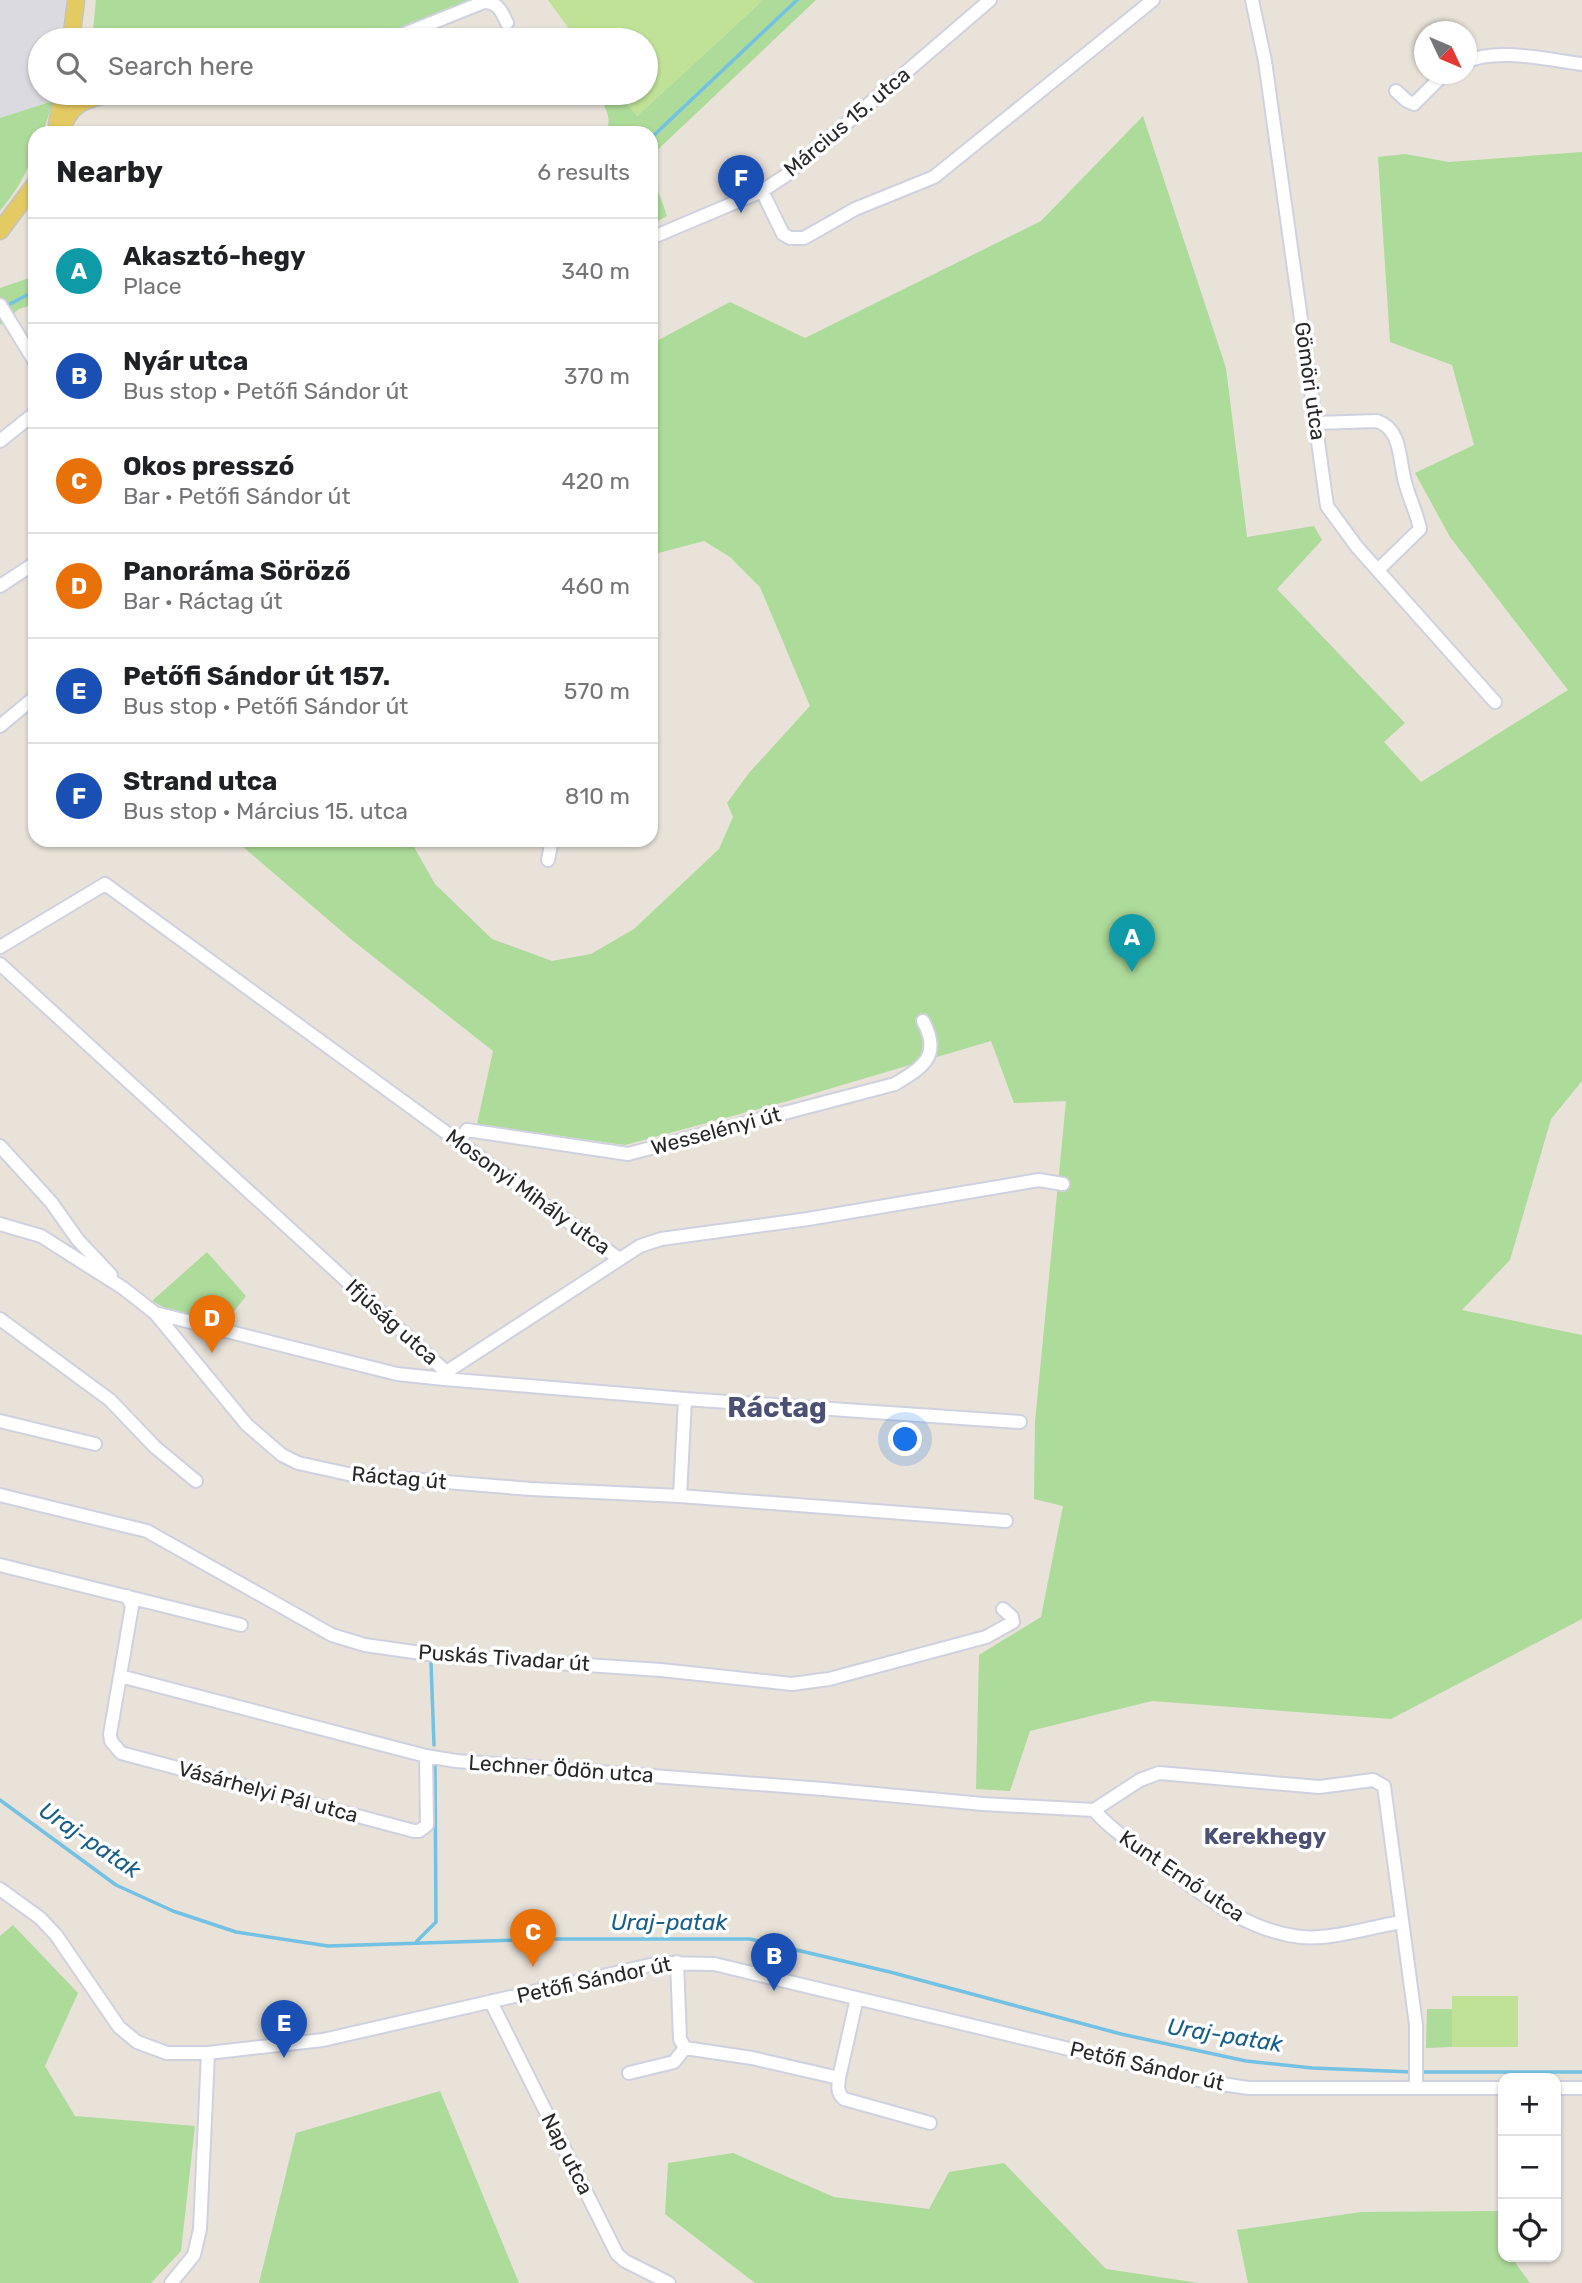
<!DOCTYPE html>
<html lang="en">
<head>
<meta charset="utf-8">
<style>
  :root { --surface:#fff; --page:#f2f2f2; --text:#202124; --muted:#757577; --line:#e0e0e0; --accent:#b45309 }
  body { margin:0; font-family:Rubik,sans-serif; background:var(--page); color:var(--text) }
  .controls { position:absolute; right:21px; bottom:21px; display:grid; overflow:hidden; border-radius:14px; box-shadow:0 2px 5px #0004 }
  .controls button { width:63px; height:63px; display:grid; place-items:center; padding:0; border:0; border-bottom:2px solid var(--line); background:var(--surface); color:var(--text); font:35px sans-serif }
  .compass { position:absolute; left:1414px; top:21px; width:63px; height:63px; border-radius:50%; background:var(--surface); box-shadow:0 2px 5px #0004; rotate:134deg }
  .you { position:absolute; left:906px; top:1440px; width:24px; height:24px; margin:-18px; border:5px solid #fff; border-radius:50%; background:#1a73e8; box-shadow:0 0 0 10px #1a73e833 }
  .badge { display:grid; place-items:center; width:46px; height:46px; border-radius:50%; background:var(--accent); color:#fff; font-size:23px; font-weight:700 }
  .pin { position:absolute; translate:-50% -58px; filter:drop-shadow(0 2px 4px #0008) }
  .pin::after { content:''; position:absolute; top:37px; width:24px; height:21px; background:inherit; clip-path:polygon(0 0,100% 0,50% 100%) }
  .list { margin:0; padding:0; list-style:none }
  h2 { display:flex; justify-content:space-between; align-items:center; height:91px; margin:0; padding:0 28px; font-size:30px }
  h2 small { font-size:23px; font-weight:400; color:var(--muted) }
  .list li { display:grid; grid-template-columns:46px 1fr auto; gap:21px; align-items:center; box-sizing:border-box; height:105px; padding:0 28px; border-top:2px solid var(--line) }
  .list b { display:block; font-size:26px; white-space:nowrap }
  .list p { margin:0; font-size:23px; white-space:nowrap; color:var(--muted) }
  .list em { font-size:23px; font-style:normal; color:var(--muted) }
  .icon { flex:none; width:38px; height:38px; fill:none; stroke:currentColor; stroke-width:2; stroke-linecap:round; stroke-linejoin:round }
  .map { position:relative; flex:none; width:1582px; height:2283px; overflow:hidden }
  .search { position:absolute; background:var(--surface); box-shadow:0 2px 5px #0004; left:28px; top:28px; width:630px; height:77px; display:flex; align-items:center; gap:18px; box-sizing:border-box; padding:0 24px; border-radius:38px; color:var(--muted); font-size:26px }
  .panel { position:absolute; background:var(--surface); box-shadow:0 2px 5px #0004; left:28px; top:126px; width:630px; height:721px; border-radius:21px }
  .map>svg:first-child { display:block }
  .industrial { fill:#dcdae1 }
  .green { fill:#addb99 }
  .pitch { fill:#bfe296 }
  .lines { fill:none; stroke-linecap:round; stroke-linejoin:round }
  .stream { stroke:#73c1e3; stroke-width:3.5 }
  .minor-casing { stroke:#cfd1df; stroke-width:16 }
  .major-casing { stroke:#c3c3c3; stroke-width:19 }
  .minor { stroke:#fff; stroke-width:12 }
  .major { stroke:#e4ca63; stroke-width:16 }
  .labels { text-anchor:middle; stroke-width:7; stroke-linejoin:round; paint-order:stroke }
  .street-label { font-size:21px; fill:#272727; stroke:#fff }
  .neighbourhood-label { font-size:23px; font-weight:bold; fill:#4c5173; stroke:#fff }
  .water-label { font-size:23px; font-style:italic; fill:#185e8a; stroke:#fff }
  .district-label { font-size:28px; font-weight:bold; fill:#4c5173; stroke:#fff }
</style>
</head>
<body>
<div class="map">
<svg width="1582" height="2283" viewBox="0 0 1582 2283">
  <rect width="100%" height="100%" fill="#e8e2d9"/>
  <path class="industrial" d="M0 0H66L61 40H40V93H54L53 101 0 118Z"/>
  <path class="green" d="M96 0H472L378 40H92Z
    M763 0H816L651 156V133H605C614 119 604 105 597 93H618L637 116Z
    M53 101 43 133H35C35 164 19 187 0 211V118Z
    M1143 116 1226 368 1247 537 1314 526 1322 540 1277 589 1405 723 1384 742 1421 782 1568 690 1450 537 1415 473 1474 445 1452 365 1390 342 1378 157 1405 154 1449 162 1582 152V1081L1551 1119 1510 1260 1462 1310 1582 1335V1619L1391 1719 1152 1701 1030 1731 1010 1791 976 1789 979 1655 1041 1617 1063 1506 1034 1499 1035 1422 1066 1101 1014 1103 991 1041 788 1101 625 1145 477 1124 493 1051 352 940 235 840H410L435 884 492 939 552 961 591 954 634 929 719 849 733 817 727 803 749 773 810 706 760 587 730 557 704 541 651 555V344L730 302 805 338 1041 221Z
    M651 171 667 216 651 225Z
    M35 276V304L19 309 0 325V288Z
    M207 1252 246 1296 224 1324 167 1309 152 1301Z
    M13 1925 78 1993 45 2066 75 2116 195 2126 181 2251 151 2283H0V1936Z
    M1427 2009H1452V2047L1426 2048Z
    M440 2091 519 2283H259L296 2133Z
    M733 2153 834 2197 929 2209 949 2172 1004 2163 1106 2269 1199 2283H755L665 2214 668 2163Z
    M1498 2211 1503 2237V2257H1511L1530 2283H1248L1237 2230 1361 2212Z"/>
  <path class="pitch" d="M548 0H763L637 116 618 93H646V40H577Z
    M1452 1996H1518V2047H1452Z"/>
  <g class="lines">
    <path class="stream" d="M651 138 797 0
      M6 306 35 291
      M431 1663 434 1745
      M0 1800 116 1885 173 1911 236 1932 328 1946 547 1939H750L890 1972 1121 2034 1246 2061 1312 2068 1412 2072
      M417 1941 436 1922 435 1766
      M1420 2072H1582"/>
    <g class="minor-casing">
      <path id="minor" d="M1252 0 1265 61 1327 506 1357 547 1495 702
        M389 40 484 2C498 2 502 12 507 23
        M1466 62C1496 47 1550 60 1582 64
        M1396 91 1407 101 1414 104 1444 74
        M145 93H259
        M762 191 783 234 790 238H804L855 209 934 177 1153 0
        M651 238 762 191 785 176 990 0
        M0 305 35 362
        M1316 423 1377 421C1402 429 1399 461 1405 482 1409 498 1417 513 1420 529L1379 569
        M0 441 35 413
        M0 586 35 563
        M0 726 35 697
        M548 860 552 840
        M0 947 105 884 618 1258
        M0 964 443 1369 444 1379 685 1399 1020 1422
        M459 1141 467 1130 628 1154 895 1084C923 1067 942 1056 923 1021
        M0 1146 51 1202 78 1240 111 1275
        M0 1224 41 1236 123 1288 155 1313 247 1425 282 1455 298 1463 348 1474 531 1489 680 1496 1006 1521
        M155 1313 397 1374 444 1379 451 1369 640 1246 661 1239 808 1219 1039 1180 1063 1184
        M0 1319 110 1400 155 1447 196 1481
        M0 1421 95 1444
        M0 1495 147 1531 332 1635 365 1645 435 1655 661 1670 792 1684 829 1679 986 1637 1013 1622 1012 1617 1003 1609
        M680 1496 685 1399
        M0 1565 241 1625
        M127 1596 132 1606 120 1676 426 1756 456 1761 823 1789 983 1804 1094 1810
        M120 1676 110 1734 111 1741 121 1753 414 1831H419L427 1825 426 1756
        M1094 1810 1140 1780 1159 1773 1319 1787 1373 1780 1384 1786 1416 2025V2088
        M1094 1810C1111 1830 1134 1844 1156 1860 1199 1892 1245 1931 1301 1937 1331 1940 1371 1927 1401 1922
        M0 1889 40 1918 56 1935 119 2027 137 2042 167 2053H208L323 2040 659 1963 714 1964 1207 2082 1249 2088H1503
        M677 1962 680 2039 685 2048 752 2058 839 2078
        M857 1998 839 2078C838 2087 837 2093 844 2099L930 2123
        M491 2002 617 2254 625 2261 669 2283
        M629 2073 674 2062 685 2048
        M1556 2088H1582
        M171 2283 194 2255 200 2229 208 2053"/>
    </g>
    <g class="major-casing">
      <path id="major" d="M71 40 76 0
        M57 124 63 93
        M60 133C72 101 82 101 113 93
        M0 231 35 184"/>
    </g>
    <use href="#minor" class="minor"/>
    <use href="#major" class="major"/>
  </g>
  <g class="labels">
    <g class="street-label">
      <text transform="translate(847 122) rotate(-40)" y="7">Március 15. utca</text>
      <text transform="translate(1310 381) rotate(82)" y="7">Gömöri utca</text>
      <text transform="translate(716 1131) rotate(-15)" y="7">Wesselényi út</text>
      <text transform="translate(528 1192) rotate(36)" y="7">Mosonyi Mihály utca</text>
      <text transform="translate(392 1322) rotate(42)" y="7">Ifjúság utca</text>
      <text transform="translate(399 1478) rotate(5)" y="7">Ráctag út</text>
      <text transform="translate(504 1658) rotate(4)" y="7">Puskás Tivadar út</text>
      <text transform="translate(561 1769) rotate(4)" y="7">Lechner Ödön utca</text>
      <text transform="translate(268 1792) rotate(15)" y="7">Vásárhelyi Pál utca</text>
      <text transform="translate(1182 1876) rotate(34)" y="7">Kunt Ernő utca</text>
      <text transform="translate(594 1980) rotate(-12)" y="7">Petőfi Sándor út</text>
      <text transform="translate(1147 2066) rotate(13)" y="7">Petőfi Sándor út</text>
      <text transform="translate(567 2154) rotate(63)" y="7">Nap utca</text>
    </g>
    <g class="neighbourhood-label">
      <text x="1265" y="1844">Kerekhegy</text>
    </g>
    <g class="water-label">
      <text transform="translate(90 1840) rotate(34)" y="8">Uraj-patak</text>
      <text x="669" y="1930">Uraj-patak</text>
      <text transform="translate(1225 2035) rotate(9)" y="8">Uraj-patak</text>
    </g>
    <g class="district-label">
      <text x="777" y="1417">Ráctag</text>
    </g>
  </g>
</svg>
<div class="controls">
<button>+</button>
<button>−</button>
<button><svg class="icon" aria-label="locate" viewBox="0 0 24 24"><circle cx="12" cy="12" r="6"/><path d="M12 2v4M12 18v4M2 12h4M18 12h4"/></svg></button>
</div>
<svg class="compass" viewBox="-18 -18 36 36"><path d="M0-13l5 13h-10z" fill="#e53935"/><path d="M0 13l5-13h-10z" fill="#757577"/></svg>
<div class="you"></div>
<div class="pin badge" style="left:1132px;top:972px;background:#0f9aa8">A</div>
<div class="pin badge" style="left:774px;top:1991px;background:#1a4fb4">B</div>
<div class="pin badge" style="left:533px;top:1967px;background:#e8710a">C</div>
<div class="pin badge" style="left:212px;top:1353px;background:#e8710a">D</div>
<div class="pin badge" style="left:284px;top:2058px;background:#1a4fb4">E</div>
<div class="pin badge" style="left:741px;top:213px;background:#1a4fb4">F</div>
<div class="search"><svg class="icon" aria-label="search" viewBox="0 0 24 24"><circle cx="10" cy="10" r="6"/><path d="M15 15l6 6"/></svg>Search here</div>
<section class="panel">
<h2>Nearby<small>6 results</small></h2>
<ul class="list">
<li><span class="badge" style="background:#0f9aa8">A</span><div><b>Akasztó-hegy</b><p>Place</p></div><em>340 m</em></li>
<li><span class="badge" style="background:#1a4fb4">B</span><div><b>Nyár utca</b><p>Bus stop · Petőfi Sándor út</p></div><em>370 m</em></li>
<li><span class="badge" style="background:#e8710a">C</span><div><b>Okos presszó</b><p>Bar · Petőfi Sándor út</p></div><em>420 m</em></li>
<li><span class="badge" style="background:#e8710a">D</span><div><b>Panoráma Söröző</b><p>Bar · Ráctag út</p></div><em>460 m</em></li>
<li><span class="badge" style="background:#1a4fb4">E</span><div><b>Petőfi Sándor út 157.</b><p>Bus stop · Petőfi Sándor út</p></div><em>570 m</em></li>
<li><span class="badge" style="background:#1a4fb4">F</span><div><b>Strand utca</b><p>Bus stop · Március 15. utca</p></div><em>810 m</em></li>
</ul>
</section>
</div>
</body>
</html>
